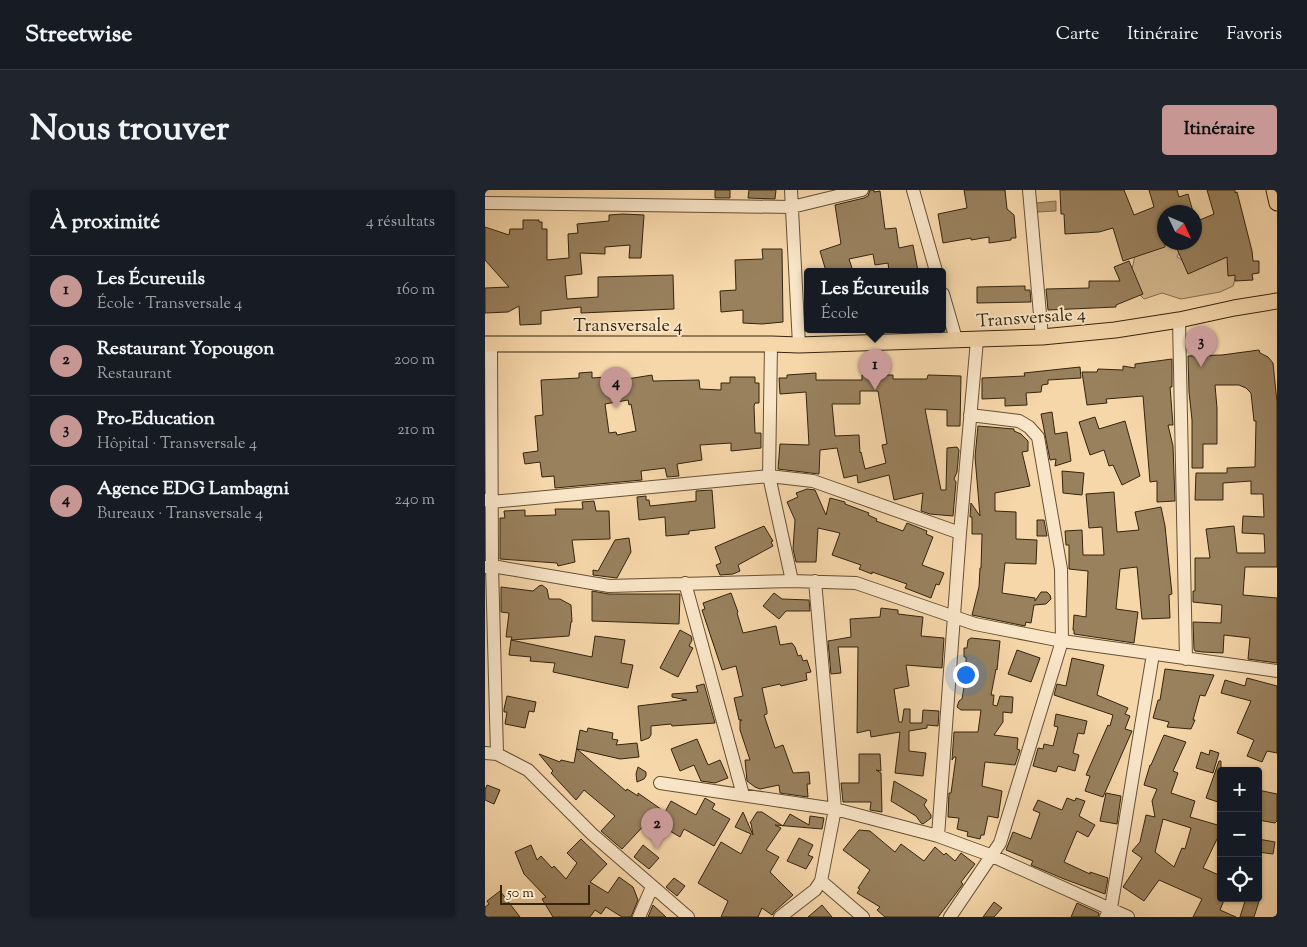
<!DOCTYPE html>
<html lang="fr">
<head>
<meta charset="utf-8">
<style>
  :root { --surface:#171b24; --page:#20242c; --text:#f1f3f6; --muted:#9ea1a6; --line:#363941; --accent:#c59692 }
  body { margin:0; font-family:"Sorts Mill Goudy",serif; background:var(--page); color:var(--text) }
  .controls { position:absolute; right:15px; bottom:15px; display:grid; overflow:hidden; border-radius:5px; box-shadow:0 1px 4px #0004 }
  .controls button { width:45px; height:45px; display:grid; place-items:center; padding:0; border:0; border-bottom:1px solid var(--line); background:var(--surface); color:var(--text); font:25px sans-serif }
  .compass { position:absolute; left:672px; top:15px; width:45px; height:45px; border-radius:50%; background:var(--surface); box-shadow:0 1px 4px #0004; rotate:134deg }
  .scale { position:absolute; left:15px; bottom:12px; width:90px; box-sizing:border-box; padding-left:5px; border:2px solid #34240c; border-top:0; font-size:14px; line-height:18px; white-space:nowrap; color:#34240c; -webkit-text-stroke:4px #f9e5c8; paint-order:stroke }
  .you { position:absolute; left:480px; top:484px; width:18px; height:18px; margin:-12px; border:4px solid #fff; border-radius:50%; background:#1a73e8; box-shadow:0 0 0 8px #1a73e833 }
  .badge { display:grid; place-items:center; width:32px; height:32px; border-radius:50%; background:var(--accent); color:#111; font-size:16px; font-weight:700 }
  .pin { position:absolute; translate:-50% -41px; filter:drop-shadow(0 1px 2px #0008) }
  .pin::after { content:''; position:absolute; top:26px; width:18px; height:15px; background:inherit; clip-path:polygon(0 0,100% 0,50% 100%) }
  .popup { position:absolute; left:319px; top:78px; width:142px; height:65px; box-sizing:border-box; display:grid; place-content:center; border-radius:5px; background:var(--surface); filter:drop-shadow(0 1px 4px #0005); font-size:16px; white-space:nowrap; color:var(--muted) }
  .popup b { font-size:19px; color:var(--text) }
  .popup::after { content:''; position:absolute; left:50%; top:100%; margin-left:-10px; border:10px solid transparent; border-top-color:var(--surface) }
  .list { margin:0; padding:0; list-style:none }
  h2 { display:flex; justify-content:space-between; align-items:center; height:65px; margin:0; padding:0 20px; font-size:21px }
  h2 small { font-size:16px; font-weight:400; color:var(--muted) }
  .list li { display:grid; grid-template-columns:32px 1fr auto; gap:15px; align-items:center; box-sizing:border-box; height:70px; padding:0 20px; border-top:1px solid var(--line) }
  .list b { display:block; font-size:19px; white-space:nowrap }
  .list p { margin:0; font-size:16px; white-space:nowrap; color:var(--muted) }
  .list em { font-size:16px; font-style:normal; color:var(--muted) }
  .icon { flex:none; width:28px; height:28px; fill:none; stroke:currentColor; stroke-width:2; stroke-linecap:round; stroke-linejoin:round }
  .map { position:relative; flex:none; width:792px; height:727px; overflow:hidden; border-radius:5px }
  header { display:flex; align-items:center; gap:30px; box-sizing:border-box; height:70px; padding:0 25px; background:var(--surface); border-bottom:1px solid var(--line) }
  header strong { font-size:24px }
  nav { display:flex; gap:28px; margin-inline-start:auto; font-size:18px }
  .intro { display:flex; align-items:center; justify-content:space-between; box-sizing:border-box; height:120px; padding:0 30px }
  h1 { margin:0; font-size:35px }
  .button { padding:12px 22px; border-radius:5px; background:var(--accent); color:#111; font-size:18px; font-weight:700 }
  main { display:flex; gap:30px; padding:0 30px }
  aside { flex:1; background:var(--surface); border-radius:5px; box-shadow:0 1px 4px #0004 }
  .map>svg:first-child { display:block }
  .green { fill:#d5b98f; stroke:#846e4e }
  .water { fill:#b49a74; stroke:#816b4a }
  .building { fill:#99815e; stroke:#34240c; fill-rule:evenodd }
  .lines { fill:none; stroke-linecap:round; stroke-linejoin:round }
  .minor-casing { stroke:#645134; stroke-width:14 }
  .major-casing { stroke:#34240c; stroke-width:17 }
  .minor { stroke:#f9e5c8; stroke-width:12 }
  .major { stroke:#f6d7aa; stroke-width:15 }
  .labels { text-anchor:middle; stroke-width:4; stroke-linejoin:round; paint-order:stroke }
  .street-label { font-size:18px; fill:#34240c; stroke:#f9e5c8 }
</style>
</head>
<body>
<header>
<strong>Streetwise</strong>
<nav><a>Carte</a><a>Itinéraire</a><a>Favoris</a></nav>
</header>
<div class="intro"><h1>Nous trouver</h1><a class="button">Itinéraire</a></div>
<main>
<aside>
<h2>À proximité<small>4 résultats</small></h2>
<ul class="list">
<li><span class="badge">1</span><div><b>Les Écureuils</b><p>École · Transversale 4</p></div><em>160 m</em></li>
<li><span class="badge">2</span><div><b>Restaurant Yopougon</b><p>Restaurant</p></div><em>200 m</em></li>
<li><span class="badge">3</span><div><b>Pro-Education</b><p>Hôpital · Transversale 4</p></div><em>210 m</em></li>
<li><span class="badge">4</span><div><b>Agence EDG Lambagni</b><p>Bureaux · Transversale 4</p></div><em>240 m</em></li>
</ul>
</aside>
<div class="map">
<svg width="792" height="727" viewBox="0 0 792 727">
  <rect width="100%" height="100%" fill="#f6d7aa"/>
  <filter id="stains"><feTurbulence type="fractalNoise" baseFrequency=".004" numOctaves="4"/><feColorMatrix values="0 0 0 0 .2 0 0 0 0 .09 0 0 0 0 .02 0 0 0 .5 -.17"/></filter>
  <radialGradient id="worn" r=".72"><stop offset=".6" stop-color="#630" stop-opacity="0"/><stop offset="1" stop-color="#630" stop-opacity=".3"/></radialGradient>
  <path class="green" d="M743 48 751 86 748 96 735 102 696 109 677 103 659 109 653 103 646 83 651 62 684 53H692L697 57 692 67 709 77Z"/>
  <path class="water" d="M571 11V21L552 22 551 13Z"/>
  <path class="building" d="M230 0H245V8H230Z
    M264 0H291L290 9 263 8Z
    M385 0H389V2L395 1 400 39 411 38 414 58 428 55 433 81H404L403 73 390 75 388 64 364 69 368 81H341L335 61 356 54 350 15 379 8 383 6Z
    M479 0H520L522 19 529 25 531 48H526V50L504 53V47L486 50V48L458 53 453 24 482 18Z
    M575 0H639L649 25 669 17 664 0H692L694 7 703 4 708 22H680V57L638 71 628 38 614 42 580 44 579 24H576Z
    M722 0H750V3L752 2 767 61 768 71H774V83L767 84 768 90 750 91V85L743 86 742 67 703 84 689 52H710V32L729 24Z
    M138 24 159 25 156 68H144L145 55 120 57V64L95 63 97 84 80 86 82 109 113 107V87L188 85 189 119 96 123V117L56 121V134L35 135 34 116 23 122 0 123V98L24 97 0 70V37L24 45 25 39H38V30H54V32H57V39H62V70L84 68 83 44 93 43 92 34 124 31V25Z
    M277 59H297L298 132 277 134 258 133V120L236 122 235 101 251 100 250 70 278 69Z
    M644 71 658 104 631 115V117L563 120 561 99 604 98V91H635L629 77Z
    M540 96V100H545L546 112 492 113V97Z
    M774 160 775 163 783 167 788 173 792 212V377H760L758 405 792 408V473L763 469 765 448 739 445 738 463 718 462 710 461 709 459 708 432 736 433 737 415 708 412V401H710V368H725L721 339 749 336 752 363H780L779 344 757 343 758 326 779 327 778 304H766V291L738 293V310H710L711 283H742V278L770 277 771 231H769L766 203 761 198 754 195H730L732 218V254H718V278H707V230L704 202 703 166 737 165Z
    M687 169V197H685L688 235H683L688 256 690 311 672 312V291L665 292 658 206 621 209 622 213 602 215 597 182H612L613 179 638 180V176L650 178V174Z
    M595 177 596 188 563 190V194L557 195 556 202 541 203 542 215 520 216V208L497 209V188L540 186 539 183Z
    M107 182V188L136 186V190L167 185 168 191 214 190 215 199 236 200V193H245V187H270V193H274V213H270L269 216 270 243H276V258L246 261V253L215 255 217 270 192 274 194 286 182 287 180 278 156 281 157 290 70 298 69 286 57 287 55 272 40 274 38 263 53 261 50 226 58 225 56 190 94 188V183ZM143 210 144 215 146 214 151 241 132 245 131 242 124 243 120 214Z
    M331 183V190H377V185H408V189H442L443 185 476 186 475 236H462V220L440 219 456 300H461L462 258 472 257 474 260 472 282 469 289 471 292 468 326 445 324 436 321 438 303 409 310 404 285 373 293 372 285 359 288 352 258 335 260 334 284 293 279 295 254 324 255 321 202 295 204 294 188H302V185ZM375 201H393L402 254 397 255 401 273 380 279 376 262 375 263 374 245 350 246 347 214H375Z
    M567 222 570 244 582 242 586 271 570 276 571 269 565 270 556 224Z
    M610 227 614 239 640 231 655 286 637 295 628 275 624 276 619 260 605 265 594 232Z
    M493 236 529 239V241L536 244 543 251V261L537 262 545 296 510 303V321L531 322V349L552 350 551 374 520 373 517 403 550 408V411L556 402H562L565 405 566 409 561 414 549 415 546 433 541 432 540 436 487 425 494 397 495 378H496L497 344H487V327H485L486 313 495 326 490 267Z
    M577 281 599 283 597 305 578 303Z
    M322 299 330 300 341 325 345 308 360 312V314L384 323 383 325 392 329 391 331 418 341 422 333 442 341 441 344 448 347 437 375 459 383 454 395 451 394 446 408 420 398 422 394 387 382V384L374 379 376 375 347 365 355 343 333 338 331 372H311L308 359 310 330 302 312 313 307 311 303Z
    M227 300 230 338 204 341V344L181 346 180 327 154 330 152 307 161 306V310H164L165 316 211 311V301Z
    M629 302 632 342 654 340 650 322 676 317 680 336 687 404 684 405 685 428 657 429 652 377 635 379 631 419 653 422 649 453 589 444V440H588L589 425 601 427 603 381 584 379V355H581L580 341 597 340 598 365H619L617 337 604 338 601 304Z
    M109 311 111 321H124L125 349 87 350 90 372 73 376 72 373 15 369V328H20L19 321 40 320V326L71 325 70 319H98L97 312Z
    M552 330H559L562 346H552Z
    M279 336 288 351 286 352 288 356 253 375 255 381 248 384 235 385 231 375 236 373 230 357Z
    M144 348 146 362 132 388 108 385V380L113 381 130 350Z
    M57 395 62 399 64 409H75L86 415 87 432H86L84 446 26 450 27 447H21L24 423 16 422V397L48 401 54 396Z
    M107 401 124 404H195L194 434 107 431Z
    M246 403 253 422 252 423 258 443 291 436 295 455 307 453 310 457 313 466 316 465 318 471 322 470 326 482 321 483 322 490 296 496 295 494 277 498 282 521V524L279 525 290 558 298 555 308 583 324 582 325 594H322L323 607 295 603 294 595 275 599 270 597 262 591 260 570H265L255 540V531L257 530H254L249 508 258 506 251 476 237 480 217 420 220 419 218 413Z
    M289 403 297 409 324 410 325 421H301L294 429 278 416Z
    M396 418 413 420V424L438 427 436 446 459 448 457 478 421 475 424 496 409 499 414 532H417L419 519H425V533H437L438 520 454 521 453 536 442 535V538L424 541V561L441 563 438 586 410 583 415 542 386 547 385 540 372 543 373 457H353L356 483 346 484 343 451 366 447 365 429 395 427Z
    M195 440 206 446 207 450 204 456 208 458 193 487 175 478Z
    M110 446 140 450 136 473 148 475 143 498 68 482 70 473 45 471 46 467 24 465 26 450 107 467Z
    M486 448 515 451 512 480 511 479 506 505H509L508 515 512 516 515 506 528 507 527 523 518 522V532L509 545 533 548 532 559 535 560 530 575 500 572 497 596 517 601 513 628 503 626 499 645H496L495 649 482 646 483 642 472 639 474 628 463 627 464 603H466L471 567H469L467 570 469 542H493L496 520H476L472 517 474 511 477 509 483 473 481 472V467H479V458H482L483 450Z
    M532 460 555 468 546 492 523 484Z
    M587 468 619 475 612 505 643 518 640 524 645 526 640 539 647 541 618 607 600 601 605 586 601 585 623 535 625 536 628 525 569 505 572 494 581 496Z
    M680 479 729 485 720 506 715 505 708 530H710L706 539 682 537 684 532 668 528 673 510H675Z
    M762 488 792 496V563L782 561 777 572 762 566 769 550 752 543 766 511 736 503 740 490 760 496Z
    M219 494 230 533 187 536 186 534 166 536V545L164 548 156 551 153 516 202 510 187 507V504L213 502 211 496Z
    M22 506 51 512 49 522 44 521 40 538 20 534 22 522H19V519Z
    M571 524 602 531 599 544 593 543 588 563 594 565 590 581 573 576 571 582 548 576 553 558 558 559 559 554 568 556 573 537 569 536Z
    M103 538 128 543 127 549 133 550 131 555 152 553 154 567 135 569 92 559 141 601 142 599 153 606V603L180 622 186 611 211 625 220 608 230 614 227 619 245 629 229 656 199 639 195 647 165 629 137 659 116 641 130 626 99 600 91 610 66 583 68 581 54 564 75 572 76 570 89 573 95 540 102 542Z
    M679 545 701 552 688 581 693 583 686 603 710 611 705 627 736 636V650L732 649 718 678 736 686V708H740L735 720 751 727H708L717 709 674 690 659 711 638 697 657 668 647 661 655 652 661 625 670 627 667 611 672 599 659 595 665 575H666ZM678 629 706 638 700 659 697 658 689 677 670 662Z
    M212 549 223 575 235 570 243 588 230 593 216 591 209 575 195 581 186 559Z
    M725 560 734 563 728 583 711 578 716 562 724 565Z
    M374 564H395L396 581 391 580 396 583 397 622 385 620 386 612H358L356 593H374Z
    M734 571H736V613L721 608Z
    M153 577 161 582V586L159 589 152 592 151 584Z
    M409 591 442 610 439 615 446 625V628L438 634 436 633 431 626 406 611Z
    M2 595 15 600 9 614 0 610V600Z
    M773 600 792 604V631L790 633 773 630Z
    M621 603 636 606 632 634 615 631Z
    M582 608 590 611 591 608 600 611 594 626 610 635 603 647 592 641 579 672 605 684V682L623 688 620 704 579 689 546 675 548 671 521 660 528 642 546 649 555 623 548 620 553 610 577 620Z
    M258 622 268 645 266 633H265L272 622H277L298 636 305 624 324 635 325 626 339 628 337 639 290 635 296 638 281 660 294 667 285 682 308 705 290 721 287 725 277 718 273 727H236L243 711 213 693 236 652 256 664 266 644 250 637Z
    M374 640 385 641 410 662 416 654 439 671 450 657 459 665 461 663 470 671 476 663 490 674 476 692 478 694 469 706 453 727H400L392 720 395 717 372 703 375 699 373 698 385 680 358 660Z
    M314 648 328 655 323 665 328 667 321 679 302 671Z
    M96 649 122 674 105 692 123 703 134 687 148 697 153 710 146 727H137L121 717 116 724 110 720 105 727H68L57 709 61 707 39 684 30 662 46 655 52 670 56 666 67 678 69 676 81 689 92 673 82 663Z
    M773 649 790 652 788 664 773 662Z
    M158 655 174 668 164 679 149 667Z
    M189 688 200 696 192 706 181 697Z
    M15 701 35 727H0V717L4 714 2 711Z
    M761 708H775L769 727H755Z
    M509 712 517 718 509 727H498Z
    M592 713 614 723 613 727H586Z
    M168 715 181 727H163Z
    M337 715 347 727H323Z"/>
  <g class="lines">
    <g class="minor-casing">
      <path id="minor" d="M306 0 314 155
        M428 0 451 81
        M544 0 557 147
        M0 13 307 17 377 0
        M458 104 471 149
        M694 130 701 469
        M6 154 7 376 12 564
        M286 154 284 286 307 391
        M0 310 6 312 284 286 328 291 475 343
        M0 377 7 376 124 396 307 391 371 393 490 434 577 451 792 481
        M200 393 258 605
        M0 563 12 564 43 580 107 644 203 727
        M175 593 350 619 453 646 505 665 643 727
        M453 646 475 343 492 150
        M336 691 378 727
        M154 727 167 697
        M295 727 330 700 336 691 350 619 330 391
        M465 727 515 653 577 451 576 379 553 247 544 237 534 231 485 225
        M621 727 626 718 668 464"/>
    </g>
    <g class="major-casing">
      <path id="major" d="M789 0 792 13
        M0 154H286L314 155 557 147 630 140 694 130 749 118 792 111"/>
    </g>
    <use href="#minor" class="minor"/>
    <use href="#major" class="major"/>
  </g>
  <g class="labels">
    <g class="street-label">
      <text transform="translate(546 127) rotate(-4)" y="6">Transversale 4</text>
      <text x="143" y="141">Transversale 4</text>
    </g>
  </g>
  <rect width="100%" height="100%" filter="url(#stains)"/>
  <rect width="100%" height="100%" fill="url(#worn)"/>
</svg>
<div class="controls">
<button>+</button>
<button>−</button>
<button><svg class="icon" aria-label="locate" viewBox="0 0 24 24"><circle cx="12" cy="12" r="6"/><path d="M12 2v4M12 18v4M2 12h4M18 12h4"/></svg></button>
</div>
<svg class="compass" viewBox="-18 -18 36 36"><path d="M0-13l5 13h-10z" fill="#e53935"/><path d="M0 13l5-13h-10z" fill="#9ea1a6"/></svg>
<div class="scale">50 m</div>
<div class="you"></div>
<div class="pin badge" style="left:390px;top:200px">1</div>
<div class="popup"><b>Les Écureuils</b>École</div>
<div class="pin badge" style="left:172px;top:659px">2</div>
<div class="pin badge" style="left:716px;top:177px">3</div>
<div class="pin badge" style="left:131px;top:218px">4</div>
</div>
</main>
</body>
</html>
